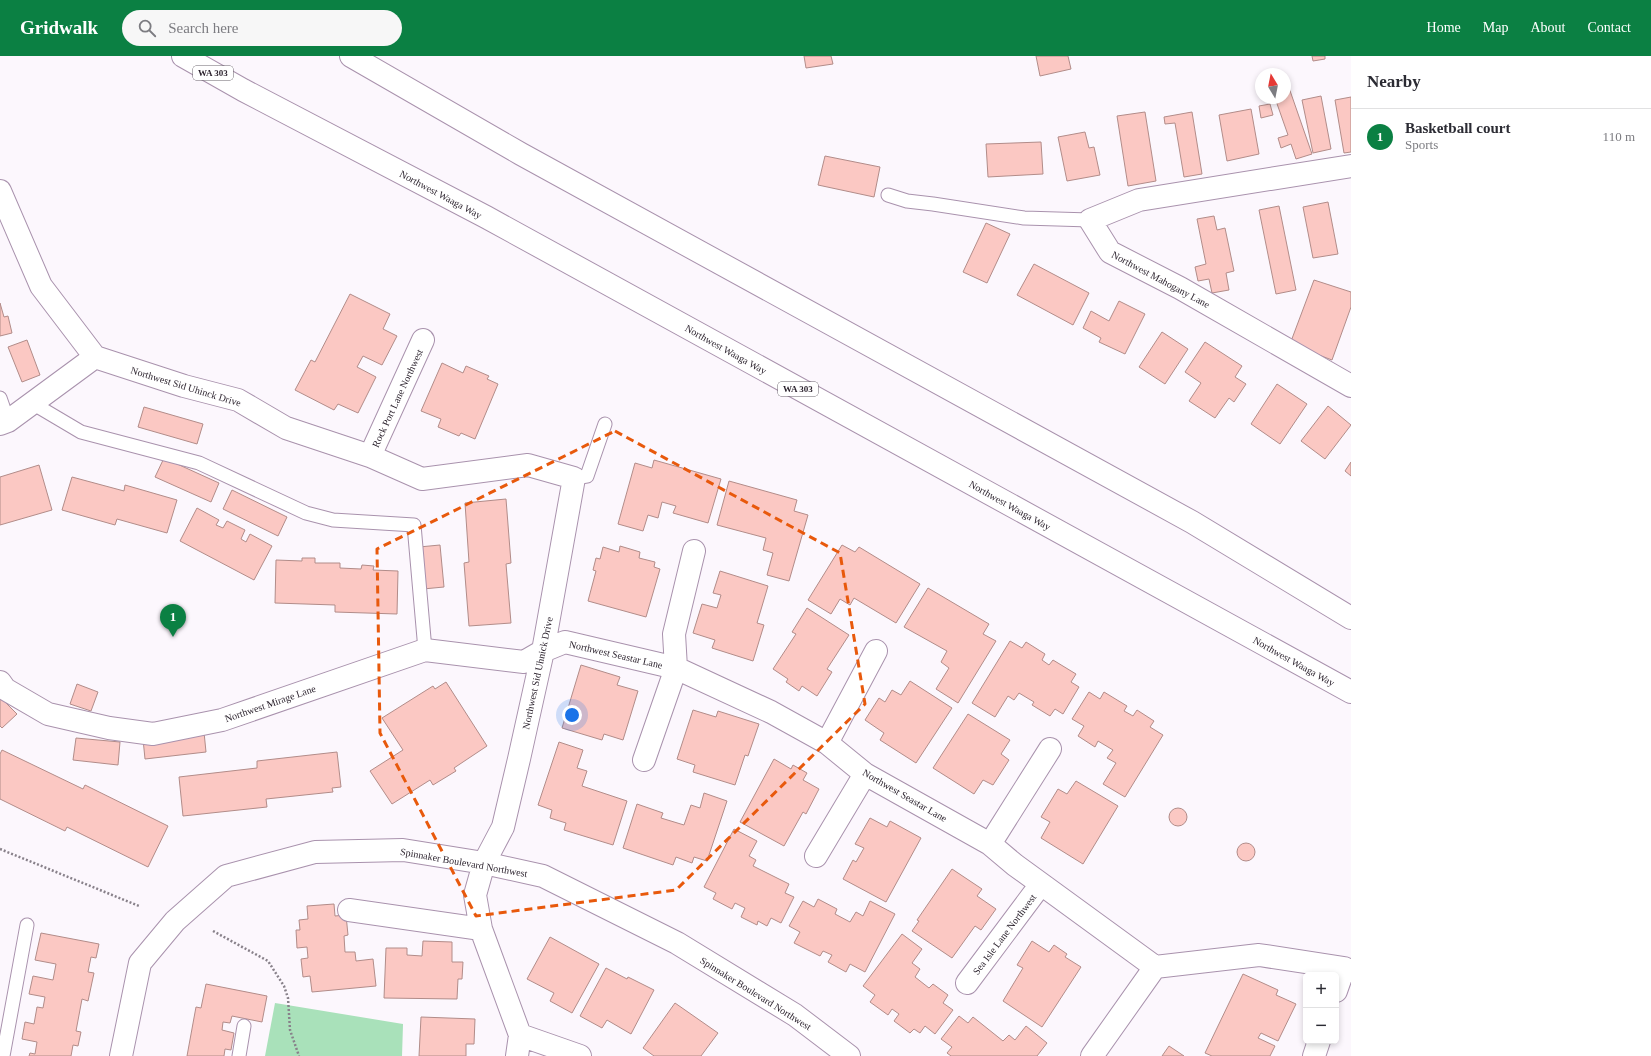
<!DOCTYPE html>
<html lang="en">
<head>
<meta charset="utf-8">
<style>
  :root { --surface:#fff; --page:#f7f7f7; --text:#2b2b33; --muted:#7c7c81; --line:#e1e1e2; --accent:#0b8043 }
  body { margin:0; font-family:"Times New Roman",serif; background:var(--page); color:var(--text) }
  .controls { position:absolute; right:12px; bottom:12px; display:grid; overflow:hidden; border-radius:6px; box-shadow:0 2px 6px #0003 }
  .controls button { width:36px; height:36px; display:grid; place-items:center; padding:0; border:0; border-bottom:1px solid var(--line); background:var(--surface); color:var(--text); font:20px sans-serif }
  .compass { position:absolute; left:1255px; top:12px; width:36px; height:36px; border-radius:50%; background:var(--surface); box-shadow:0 2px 6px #0003; rotate:350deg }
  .you { position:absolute; left:572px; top:659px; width:14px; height:14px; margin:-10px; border:3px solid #fff; border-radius:50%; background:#1a73e8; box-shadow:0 0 0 6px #1a73e833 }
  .badge { display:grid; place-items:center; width:26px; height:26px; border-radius:50%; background:var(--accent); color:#fff; font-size:13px; font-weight:700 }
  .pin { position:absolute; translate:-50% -33px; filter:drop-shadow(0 1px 2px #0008) }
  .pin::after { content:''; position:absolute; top:21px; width:14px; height:12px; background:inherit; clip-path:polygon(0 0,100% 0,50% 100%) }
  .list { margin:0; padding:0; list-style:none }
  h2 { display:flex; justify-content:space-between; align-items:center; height:52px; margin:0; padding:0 16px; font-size:17px }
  h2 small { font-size:13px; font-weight:400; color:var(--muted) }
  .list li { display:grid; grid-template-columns:26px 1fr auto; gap:12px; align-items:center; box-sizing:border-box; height:56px; padding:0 16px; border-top:1px solid var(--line) }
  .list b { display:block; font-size:15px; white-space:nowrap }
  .list p { margin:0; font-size:13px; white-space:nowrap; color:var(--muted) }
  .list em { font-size:13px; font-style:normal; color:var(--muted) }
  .icon { flex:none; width:22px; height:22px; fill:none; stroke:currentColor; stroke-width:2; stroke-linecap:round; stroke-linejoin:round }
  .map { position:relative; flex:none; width:1351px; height:1000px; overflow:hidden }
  header { display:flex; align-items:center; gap:24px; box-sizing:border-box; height:56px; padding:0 20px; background:var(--accent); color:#fff }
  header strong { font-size:19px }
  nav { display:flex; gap:22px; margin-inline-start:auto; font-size:14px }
  .search { width:280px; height:36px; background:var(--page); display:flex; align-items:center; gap:10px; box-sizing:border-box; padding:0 14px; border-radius:22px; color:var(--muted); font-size:15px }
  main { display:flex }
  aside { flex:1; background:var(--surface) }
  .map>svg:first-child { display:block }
  .green { fill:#a9e1ba }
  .building { fill:#fbc8c3; stroke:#b28c89 }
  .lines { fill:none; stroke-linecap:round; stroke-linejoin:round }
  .service-casing { stroke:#a992ad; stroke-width:15 }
  .minor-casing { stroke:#a992ad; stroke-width:24 }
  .trunk-casing { stroke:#a992ad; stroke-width:24 }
  .path { stroke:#88818a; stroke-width:2.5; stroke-dasharray:2 2; stroke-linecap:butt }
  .service { stroke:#fff; stroke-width:13 }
  .minor { stroke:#fff; stroke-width:22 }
  .trunk { stroke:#fff; stroke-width:22 }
  .marked { fill:none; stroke:#e8590c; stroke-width:3; stroke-dasharray:8 5; stroke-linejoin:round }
  .labels { text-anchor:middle; stroke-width:3; stroke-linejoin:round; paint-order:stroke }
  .shield { fill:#fff; stroke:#68626a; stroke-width:1 }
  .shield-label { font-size:9px; font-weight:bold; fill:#281f2a }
  .street-label { font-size:10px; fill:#281f2a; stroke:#fff }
</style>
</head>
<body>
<header>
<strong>Gridwalk</strong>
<div class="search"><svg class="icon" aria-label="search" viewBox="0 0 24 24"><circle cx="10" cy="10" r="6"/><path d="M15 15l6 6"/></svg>Search here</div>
<nav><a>Home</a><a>Map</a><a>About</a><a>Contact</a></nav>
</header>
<main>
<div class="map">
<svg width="1351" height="1000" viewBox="0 0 1351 1000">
  <rect width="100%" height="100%" fill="#fcf7fd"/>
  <path class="green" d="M275 947 403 968 402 1000H265Z"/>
  <path class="building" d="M804 0H831L833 8 806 12Z
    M1036 0H1068L1071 13 1040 20Z
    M1312 0H1325V3L1313 5Z
    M1287 26 1312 98 1296 103 1291 88 1281 92 1278 82 1288 79 1275 42H1285V27Z
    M1321 40 1331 93 1313 97 1302 44Z
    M1351 41V96L1344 97 1335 44Z
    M1270 48 1273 59 1261 62 1259 50Z
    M1251 53 1259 98 1227 105 1219 59Z
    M1145 56 1156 125 1128 130 1117 60Z
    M1192 56 1202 118 1184 121 1175 67 1165 68 1164 61Z
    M1085 76 1089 92 1094 91 1100 119 1067 125 1058 81Z
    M1041 86 1043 118 988 121 986 88Z
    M825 100 880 111 874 141 818 129Z
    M1328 146 1338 198 1313 202 1303 151Z
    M1279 150 1296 234 1276 238 1259 154Z
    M1214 160 1217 174 1225 172 1234 215 1226 217 1229 234 1212 237 1209 223 1198 225 1195 211 1206 208 1197 163Z
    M986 167 1010 178 987 227 963 216Z
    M1034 208 1089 237 1073 269 1017 239Z
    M1314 224 1351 236V251L1332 304 1290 288Z
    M350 238 390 258 383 273 397 280 382 309 363 300 357 311 376 321 358 357 338 348 334 354 295 334 311 304 315 306Z
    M1119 245 1145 258 1125 298 1099 286 1101 282 1083 272 1091 255 1109 265Z
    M0 247 4 261 8 260 12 277 0 280Z
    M1162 276 1188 293 1165 328 1139 311Z
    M27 284 40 319 22 326 8 291Z
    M1205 286 1242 310 1235 321 1246 328 1234 346 1229 342 1215 362 1189 345 1201 327 1185 316Z
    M442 307 463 317 466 310 489 320 487 323 498 328 475 383 461 377 459 380 438 371 441 363 421 355Z
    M1277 328 1307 348 1280 388 1251 368Z
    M1328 350 1351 369 1325 403 1301 385Z
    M144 351 203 368 197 388 138 371Z
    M164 402 219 427 211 446 155 421Z
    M654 404 721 423 708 467 673 457 676 450 662 446 658 462 648 459 643 475 618 468 635 407 652 412Z
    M1351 406V420L1345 415Z
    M39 409 52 454 0 469V421Z
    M72 421 124 435 125 429 177 444 167 477 117 463 115 469 62 454Z
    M729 425 797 444 794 455 808 459 789 525 767 519 773 497 763 494 766 482 717 469Z
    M232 434 287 461 278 480 223 453Z
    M506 443 511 507 506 508 511 567 469 570 464 507 469 506 465 447Z
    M197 452 219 464 216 469 223 472 227 465 245 474 241 483 246 486 250 478 272 490 254 524 180 485Z
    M440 489 444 531 423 533 419 491Z
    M842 489 855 496 859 491 920 528 896 567 854 542 850 549 840 543 831 558 808 544Z
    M620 490 640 496 639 502 655 506 654 511 660 513 646 561 588 545 596 515 593 514 596 502 600 503 603 491 619 496Z
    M302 502H315V507H340V512L361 513 362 509 374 510 373 514 398 515 397 558 335 556V549L275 547 276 504 302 505Z
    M720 515 768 530 757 567 764 569 753 605 712 592 715 584 693 577 702 548 717 552 721 539 713 537Z
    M928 532 989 568 983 578 996 585 958 647 936 633 949 612 941 606 947 595 904 571Z
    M807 552 849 579 827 613 832 616 817 640 802 630 799 635 786 626 788 623 773 613 796 578 792 576Z
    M1010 585 1022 592 1026 586 1045 598 1042 604 1049 609 1053 604 1076 618 1071 626 1079 631 1063 658 1055 653 1050 660 1032 649 1034 646 1019 637 1014 644 1008 640 995 661 972 647Z
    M581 609 620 621 617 629 638 635 623 684 604 678 602 684 562 672Z
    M910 625 952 652 916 707 880 684 884 677 865 664 879 642 885 646 892 634 901 639Z
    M446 626 487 690 454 712 456 715 433 729 430 724 392 748 370 715 403 694 382 662 433 630 435 633Z
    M77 628 98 636 91 655 70 648Z
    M1089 636 1100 643 1104 636 1127 650 1124 655 1133 660 1137 654 1154 665 1150 671 1163 679 1125 741 1103 728 1116 707 1107 702 1113 694 1098 685 1095 691 1078 680 1084 670 1072 663Z
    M0 641 17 658 2 672 0 670Z
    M693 654 716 661 718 655 759 668 748 700 745 699 735 729 693 716 695 709 677 703Z
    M968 658 1010 684 1001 698 1009 704 993 729 983 724 974 738 933 712Z
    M204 676 206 696 145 703 143 683Z
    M76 682 120 686 118 709 73 704Z
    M559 686 583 694 577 712 587 715 582 730 627 745 613 789 564 774 566 767 550 762 552 754 538 749Z
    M2 694 83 733 85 729 168 770 148 811 67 771 65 775 0 743V698Z
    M337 696 341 731 332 732 333 736 266 743 267 751 183 760 179 721 257 712V705Z
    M774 703 791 713 793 709 807 717 803 724 819 733 806 758 803 756 784 790 740 766Z
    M1076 725 1118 750 1083 808 1041 782 1050 766 1041 761 1058 733 1067 738Z
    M704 737 727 745 707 805 694 801 692 807 676 801 673 809 623 792 637 748 663 757 661 762 684 769 691 749 700 752Z
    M1169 761a9 9 0 1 1 18 0a9 9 0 1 1-18 0Z
    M870 762 887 771 890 765 921 782 886 846 843 823 853 804 856 806 864 792 855 788Z
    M734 773 757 785 749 800 756 804 753 810 789 828 785 837 794 841 781 867 771 862 767 870 758 865 757 869 741 861 745 852 735 847 732 853 713 843 716 837 704 831Z
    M1237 796a9 9 0 1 1 18 0a9 9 0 1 1-18 0Z
    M952 813 982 833 977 840 996 853 981 874 975 870 952 902 912 875 919 865 917 864Z
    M818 843 837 853 835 858 850 866 856 856 863 860 870 845 895 858 865 916 850 908 846 916 828 906 832 899 823 895 820 900 794 887 800 876 789 870 803 845 814 851Z
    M334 848 335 860 346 859 348 879 344 880 345 896H355L356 905 373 903 376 930 312 936 310 920 303 921 301 903 308 902 307 891 297 892 296 874H300L299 864 308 863 307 850Z
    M41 877 99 888 96 902 91 901 88 916 94 917 88 945 82 943 76 975 81 976 78 990 73 989 71 1000H29L30 997 35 998 37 986 22 983 25 966 34 968 37 951 43 952 45 941 29 938 33 920 53 924 56 908 35 904Z
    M902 878 922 893 912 907 920 913 915 921 929 932 933 928 948 939 943 947 953 954 935 978 925 970 920 977 914 973 910 977 894 965 899 958 892 953 888 959 870 946 875 939 863 930Z
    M550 881 599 908 572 957 550 945 554 937 527 923Z
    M423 885 452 886V906H463L462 923H458L457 943 384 942 386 892H407V899L422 900Z
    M1032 885 1049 896 1054 889 1067 898 1065 901 1081 911 1042 971 1003 945 1023 912 1017 909Z
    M606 912 627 923 628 921 654 934 631 978 607 964 602 972 580 960Z
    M1243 918 1278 934 1276 939 1296 948 1278 985 1261 977 1258 982 1275 990 1270 1000H1212L1205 997Z
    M206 928 267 940 262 966 232 960 230 967 223 966 222 974 234 977 231 994 225 993 224 1000H187L196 951 201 952Z
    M675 947 718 977 701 1000H654L643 992Z
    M959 960 968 967 973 961 1003 985 1009 979 1015 984 1026 970 1047 987 1037 1000H951L947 997 952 991 941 983Z
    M421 961 475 963 474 988H466V1000H419Z
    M1169 990 1184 1000H1162Z"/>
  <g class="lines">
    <g class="service-casing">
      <path id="service" d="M888 139 907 145 933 148 1024 162 1090 164
        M0 342 8 365
        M32 347 81 376 199 407 306 457 333 464 414 469 425 594
        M574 422 587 420 605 368
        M3 1000 27 869
        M239 1000 244 970"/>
    </g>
    <g class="minor-casing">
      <path id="minor" d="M1351 110 1139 144 1090 164 1110 196 1180 232 1351 330
        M0 135 41 230 95 301 184 330 238 344 286 372 370 400 422 423 528 409 574 422 543 595 519 703 503 771 484 807 475 839 481 873 520 979 517 1000
        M0 368 8 365 95 301
        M370 400 423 284
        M0 626 5 633 48 658 109 672 153 678 222 664 425 594 524 606 543 595 565 586 676 612 771 656 827 687 865 718 990 788 1015 809 1155 911
        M827 687 876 595
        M644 704 676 612 674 578 694 495
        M990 788 1050 693
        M816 800 865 718
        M349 854 481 873
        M1155 911 1259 899 1344 912 1351 915
        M967 927 1041 828
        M1336 935 1344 912
        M520 979 580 1000
        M121 1000 140 907 175 865 226 820 315 796 403 794 484 807 543 820 677 887 795 959 849 1000
        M1092 1000 1155 911
        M1314 1000 1319 985"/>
    </g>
    <g class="trunk-casing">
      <path id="trunk" d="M183 0 243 34 486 161 1351 636
        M351 0 521 98 1192 466 1351 562"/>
    </g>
    <path class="path" d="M0 793 139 850
      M213 875 268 905 284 930 288 942 290 974 299 1000"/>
    <use href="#service" class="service"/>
    <use href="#minor" class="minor"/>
    <use href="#trunk" class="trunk"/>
  </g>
  <path class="marked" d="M615 375 840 497 865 648 676 834 476 860 380 677 377 493Z"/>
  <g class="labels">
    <g class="shield">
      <rect x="193" y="10" width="40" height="14" rx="3"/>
      <rect x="778" y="326" width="40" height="14" rx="3"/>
    </g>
    <g class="shield-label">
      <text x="213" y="20">WA 303</text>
      <text x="798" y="336">WA 303</text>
    </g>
    <g class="street-label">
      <text transform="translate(441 138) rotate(28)" y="4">Northwest Waaga Way</text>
      <text transform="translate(1161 223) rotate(28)" y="4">Northwest Mahogany Lane</text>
      <text transform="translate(726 293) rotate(29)" y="4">Northwest Waaga Way</text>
      <text transform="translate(186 330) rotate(17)" y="4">Northwest Sid Uhinck Drive</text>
      <text transform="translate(397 342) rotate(-65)" y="4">Rock Port Lane Northwest</text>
      <text transform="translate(1010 449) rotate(29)" y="4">Northwest Waaga Way</text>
      <text transform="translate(616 598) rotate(13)" y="4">Northwest Seastar Lane</text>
      <text transform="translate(1294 605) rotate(29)" y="4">Northwest Waaga Way</text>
      <text transform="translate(537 617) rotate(-78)" y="4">Northwest Sid Uhnick Drive</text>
      <text transform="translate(270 647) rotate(-19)" y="4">Northwest Mirage Lane</text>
      <text transform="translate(905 739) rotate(30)" y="4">Northwest Seastar Lane</text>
      <text transform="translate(464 806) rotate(10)" y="4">Spinnaker Boulevard Northwest</text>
      <text transform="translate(1004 878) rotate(-53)" y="4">Sea Isle Lane Northwest</text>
      <text transform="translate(756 937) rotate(32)" y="4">Spinnaker Boulevard Northwest</text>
    </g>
  </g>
</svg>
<div class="controls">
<button>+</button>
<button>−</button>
</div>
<svg class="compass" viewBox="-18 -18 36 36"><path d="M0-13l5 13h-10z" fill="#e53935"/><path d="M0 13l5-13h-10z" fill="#7c7c81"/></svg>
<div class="you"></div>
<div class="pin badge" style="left:173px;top:581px">1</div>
</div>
<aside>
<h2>Nearby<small></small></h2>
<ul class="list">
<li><span class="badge">1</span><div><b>Basketball court</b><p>Sports</p></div><em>110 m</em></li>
</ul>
</aside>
</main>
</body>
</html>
